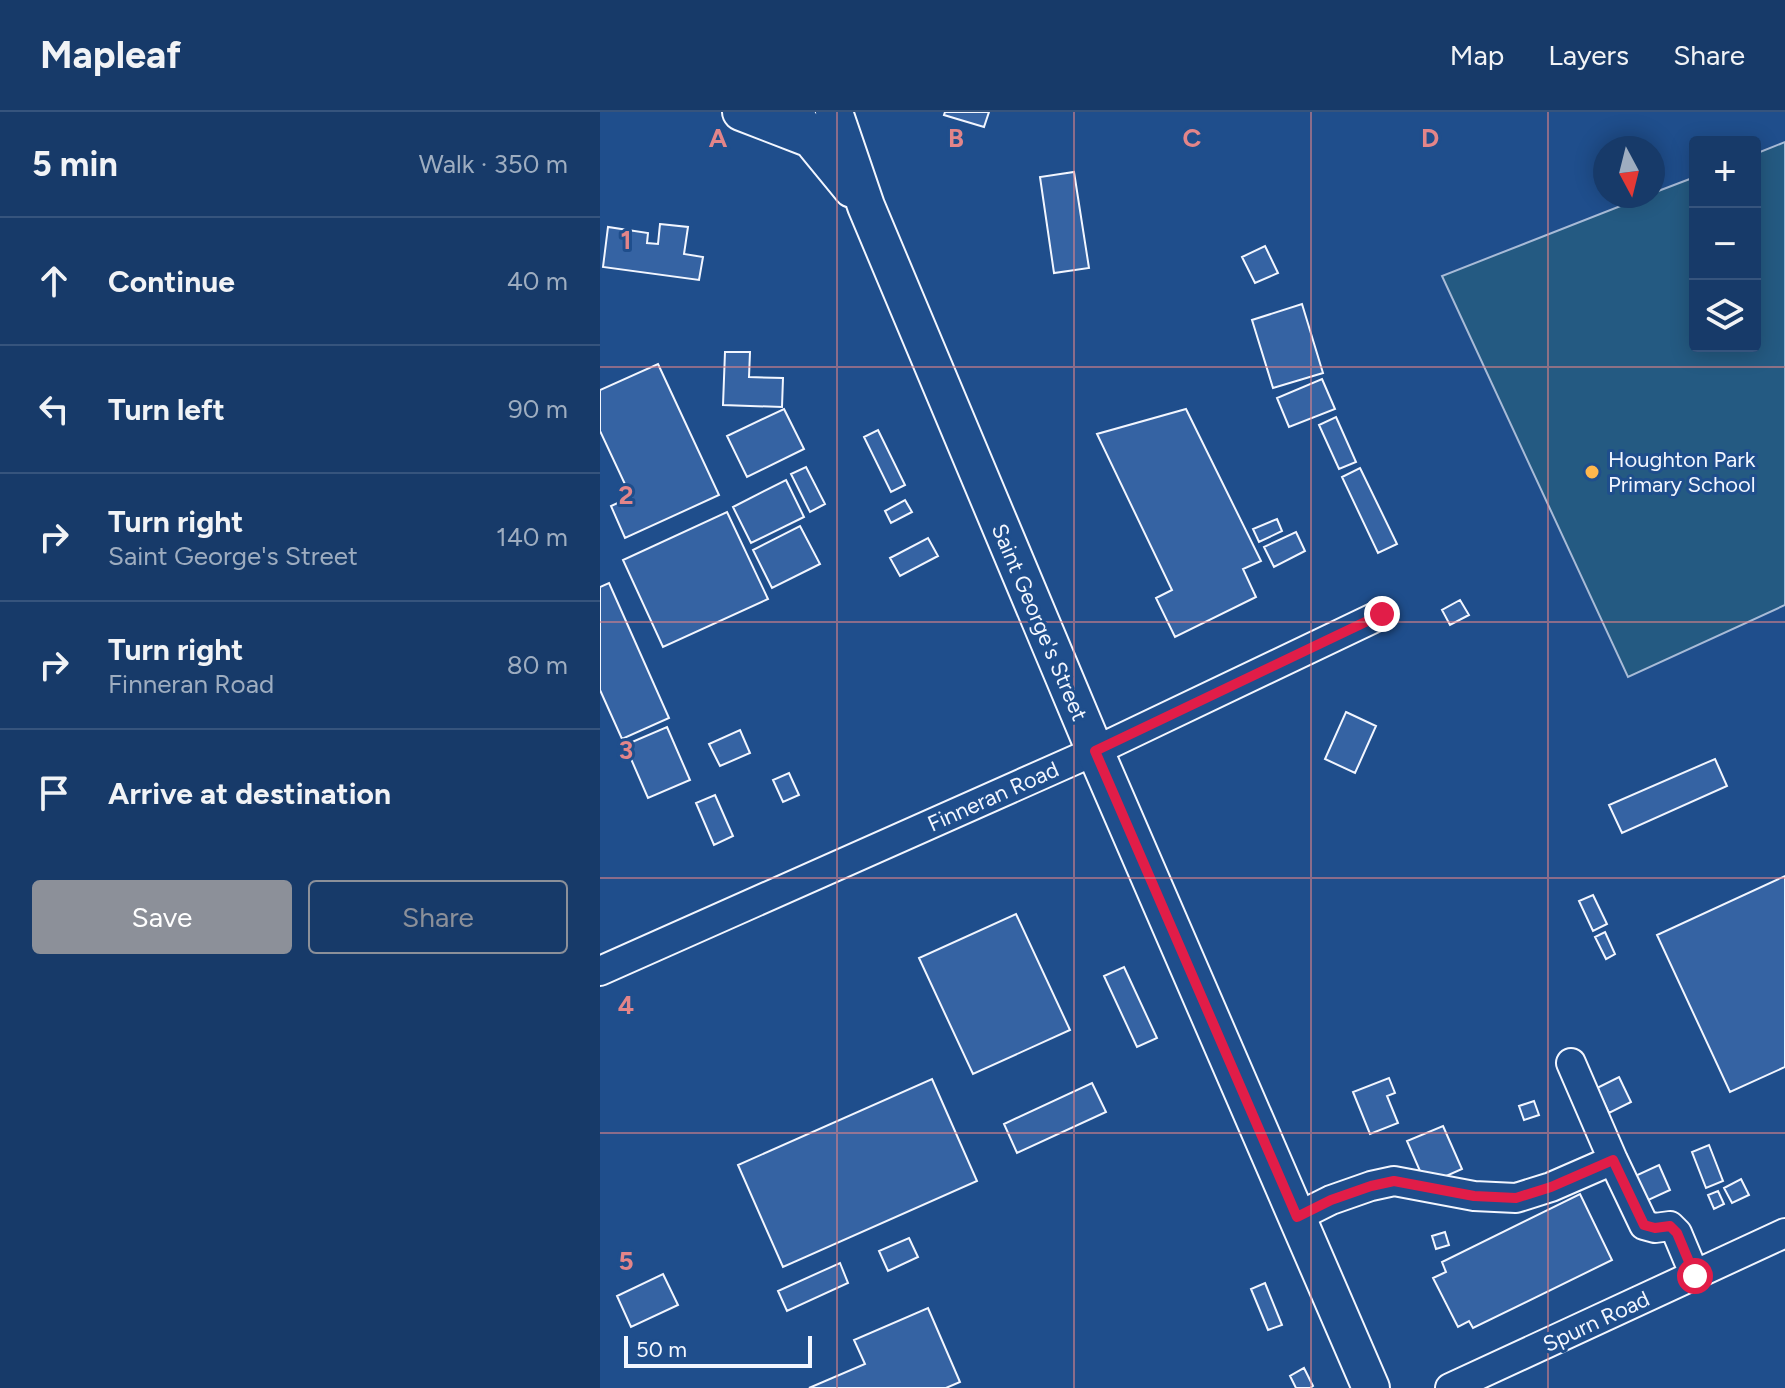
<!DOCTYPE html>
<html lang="en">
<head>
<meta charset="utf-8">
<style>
  :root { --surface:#173a69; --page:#244571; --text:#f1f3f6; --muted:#9eadc0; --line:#36547d; --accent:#8c9099 }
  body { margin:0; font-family:Figtree,sans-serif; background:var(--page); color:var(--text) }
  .controls { position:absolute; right:24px; top:24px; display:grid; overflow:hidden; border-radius:8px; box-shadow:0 4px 20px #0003 }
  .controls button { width:72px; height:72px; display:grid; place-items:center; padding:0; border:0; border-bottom:2px solid var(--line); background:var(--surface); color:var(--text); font:40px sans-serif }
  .compass { position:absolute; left:993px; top:24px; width:72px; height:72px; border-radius:50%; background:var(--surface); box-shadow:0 4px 20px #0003; rotate:173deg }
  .scale { position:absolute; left:24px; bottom:20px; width:188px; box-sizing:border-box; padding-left:8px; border:4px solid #f2f6ff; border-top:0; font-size:22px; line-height:28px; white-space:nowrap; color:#f2f6ff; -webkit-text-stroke:6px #1f4e8c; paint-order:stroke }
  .stop { position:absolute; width:24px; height:24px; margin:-18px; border:6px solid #e11d48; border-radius:50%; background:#fff }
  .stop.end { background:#e11d48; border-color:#fff; box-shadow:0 2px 8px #0008 }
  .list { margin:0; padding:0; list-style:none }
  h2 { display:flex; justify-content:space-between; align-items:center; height:104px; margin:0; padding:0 32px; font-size:34px }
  h2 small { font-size:26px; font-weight:400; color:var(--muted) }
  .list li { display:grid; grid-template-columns:52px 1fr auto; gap:24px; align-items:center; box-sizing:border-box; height:128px; padding:0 32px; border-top:2px solid var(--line) }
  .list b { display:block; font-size:30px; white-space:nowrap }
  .list p { margin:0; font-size:26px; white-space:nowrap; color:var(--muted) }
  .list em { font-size:26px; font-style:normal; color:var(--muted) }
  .actions { display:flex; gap:16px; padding:24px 32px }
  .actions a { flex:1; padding:18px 0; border:2px solid var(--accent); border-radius:8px; text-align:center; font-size:28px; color:var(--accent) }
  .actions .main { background:var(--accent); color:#fff }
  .icon { flex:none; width:44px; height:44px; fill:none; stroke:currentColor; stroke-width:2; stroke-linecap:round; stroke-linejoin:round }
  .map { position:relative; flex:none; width:1185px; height:1276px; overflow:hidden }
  header { display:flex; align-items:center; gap:48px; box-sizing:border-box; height:112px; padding:0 40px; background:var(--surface); border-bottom:2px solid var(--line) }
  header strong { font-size:38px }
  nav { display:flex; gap:44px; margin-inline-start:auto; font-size:28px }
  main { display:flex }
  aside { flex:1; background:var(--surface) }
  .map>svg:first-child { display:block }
  .green { fill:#245a82; stroke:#a8bbd7; stroke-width:2 }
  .building { fill:#3563a3; stroke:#f2f6ff; stroke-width:2 }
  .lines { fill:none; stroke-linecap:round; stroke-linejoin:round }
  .minor-casing { stroke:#f2f6ff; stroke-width:32 }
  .major-casing { stroke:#f2f6ff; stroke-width:40 }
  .minor { stroke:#1f4e8c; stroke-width:28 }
  .major { stroke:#1f4e8c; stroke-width:36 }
  .route { stroke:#e11d48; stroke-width:10 }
  .grid { fill:none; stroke:#e38589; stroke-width:2; stroke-opacity:0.55 }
  .poi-dot { fill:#ffb74d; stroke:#1f4e8c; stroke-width:3 }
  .labels { text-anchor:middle; stroke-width:6; stroke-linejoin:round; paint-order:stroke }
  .poi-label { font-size:22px; fill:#f2f6ff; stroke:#1f4e8c; text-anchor:start }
  .street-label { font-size:22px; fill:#f2f6ff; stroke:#1f4e8c }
  .grid-label { font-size:26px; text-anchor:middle; font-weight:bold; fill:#e38589; stroke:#1f4e8c; stroke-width:6; stroke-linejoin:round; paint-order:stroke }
</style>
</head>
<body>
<header>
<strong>Mapleaf</strong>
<nav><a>Map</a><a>Layers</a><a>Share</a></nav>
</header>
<main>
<aside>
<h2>5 min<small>Walk · 350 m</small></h2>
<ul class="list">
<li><svg class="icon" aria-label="ahead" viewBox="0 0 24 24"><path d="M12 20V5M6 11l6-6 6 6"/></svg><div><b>Continue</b></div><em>40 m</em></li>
<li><svg class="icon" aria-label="left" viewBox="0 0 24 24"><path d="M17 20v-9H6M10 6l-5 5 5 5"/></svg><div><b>Turn left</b></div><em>90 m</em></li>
<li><svg class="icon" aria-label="right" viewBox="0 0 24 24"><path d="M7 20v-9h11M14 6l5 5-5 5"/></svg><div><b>Turn right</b><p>Saint George's Street</p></div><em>140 m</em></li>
<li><svg class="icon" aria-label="right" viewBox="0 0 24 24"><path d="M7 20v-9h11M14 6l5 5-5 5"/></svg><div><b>Turn right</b><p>Finneran Road</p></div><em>80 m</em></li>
<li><svg class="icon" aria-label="arrive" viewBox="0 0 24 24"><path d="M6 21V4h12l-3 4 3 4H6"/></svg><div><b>Arrive at destination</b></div></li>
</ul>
<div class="actions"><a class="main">Save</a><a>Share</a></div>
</aside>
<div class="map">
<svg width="1185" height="1276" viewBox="0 0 1185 1276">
  <rect width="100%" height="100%" fill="#1f4e8c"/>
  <path class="green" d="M1185 30V493L1028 565 842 164 1046 84H1053V81L1095 65V234H1155V42Z"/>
  <path class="building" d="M345 0H389L384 15 344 3Z
    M474 60 489 156 454 161 440 65Z
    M60 112 88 115 84 142 103 145 99 168 3 155 8 115 48 121 47 131 58 132Z
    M665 134 678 161 655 171 642 145Z
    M702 192 723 261 673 276 652 208Z
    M125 240H150L149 265 183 266 182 295 123 293Z
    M58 252 119 383 25 426 11 394 31 385 0 319V278Z
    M722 267 735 297 689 315 677 286Z
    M184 297 204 337 147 365 127 324Z
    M586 297 661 449 643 457 656 485 575 525 556 486 572 478 497 322Z
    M736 305 756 350 739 357 719 313Z
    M278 318 305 373 291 380 264 325Z
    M206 355 225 392 210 400 191 362Z
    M760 356 797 432 778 441 742 365Z
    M186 368 204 405 151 431 133 395Z
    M305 388 312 400 291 411 285 399Z
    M127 400 168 487 63 535 23 448Z
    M677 407 682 419 659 430 653 417Z
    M200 414 220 452 172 476 153 438Z
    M696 420 705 439 674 455 664 435Z
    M328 426 338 444 300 464 290 446Z
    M9 471 69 606 22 627 0 578V475Z
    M860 488 869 503 850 513 842 498Z
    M746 600 776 614 755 661 725 647Z
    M67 615 90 668 48 686 25 633Z
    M140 618 150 641 120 654 109 632Z
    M1115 647 1127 674 1022 721 1009 693Z
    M189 661 199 683 183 690 173 668Z
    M115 683 133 724 114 733 96 691Z
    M1185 764V955L1130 980 1057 823Z
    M993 783 1007 812 993 819 979 789Z
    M416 802 470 918 373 962 319 846Z
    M1005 820 1015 842 1006 847 995 825Z
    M524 855 557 926 537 935 504 864Z
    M1019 965 1031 990 1009 1001 997 976Z
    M789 966 795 981 787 984 798 1011 770 1022 753 980Z
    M332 967 377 1069 183 1155 138 1053Z
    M492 971 506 1000 417 1041 404 1012Z
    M934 989 939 1003 924 1008 919 994Z
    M843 1014 862 1057 826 1073 807 1029Z
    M1109 1033 1123 1069 1106 1076 1092 1040Z
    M1059 1053 1070 1078 1044 1090 1033 1065Z
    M1141 1067 1149 1083 1132 1091 1124 1076Z
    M1118 1079 1124 1092 1114 1097 1108 1083Z
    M980 1082 1012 1148 873 1216 869 1209 858 1215 833 1166 846 1160 842 1150Z
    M845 1120 849 1133 836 1137 832 1124Z
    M309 1126 318 1145 288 1159 279 1139Z
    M240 1151 248 1171 187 1199 178 1179Z
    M63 1162 78 1193 31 1215 17 1184Z
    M665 1171 682 1213 668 1218 651 1177Z
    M328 1196 360 1270 346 1276H209L265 1252 254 1228Z
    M704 1256 713 1274 710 1276H696L690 1264Z"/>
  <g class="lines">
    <g class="minor-casing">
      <path id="minor" d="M0 859 495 639 782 502
        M971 951 1013 1048 1044 1113 1055 1116 1070 1114 1077 1121 1095 1164
        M697 1105 731 1088 771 1074 794 1069 874 1084 916 1086 951 1075 1013 1048
        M850 1276 1185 1121"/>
    </g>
    <g class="major-casing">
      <path id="major" d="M141 0 211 27
        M193 0 211 27 252 77
        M234 0 266 94 495 639 771 1276"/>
    </g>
    <use href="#minor" class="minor"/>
    <use href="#major" class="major"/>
  </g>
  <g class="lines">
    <path class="route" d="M782 502 495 639 697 1105 731 1088 771 1074 794 1069 874 1084 916 1086 951 1075 1013 1048 1044 1113 1055 1116 1070 1114 1077 1121 1095 1164"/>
  </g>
  <path class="grid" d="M237 0V1276M474 0V1276M711 0V1276M948 0V1276M0 255H1185M0 510H1185M0 766H1185M0 1021H1185"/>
  <circle class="poi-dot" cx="992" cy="360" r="8"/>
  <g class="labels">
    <g class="poi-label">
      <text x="1008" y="355">Houghton Park<tspan x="1008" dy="25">Primary School</tspan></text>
    </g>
    <g class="street-label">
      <text transform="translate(440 510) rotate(67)" y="8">Saint George's Street</text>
      <text transform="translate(393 684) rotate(-24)" y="8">Finneran Road</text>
      <text transform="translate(996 1209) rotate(-25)" y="8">Spurn Road</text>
    </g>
  </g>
  <g class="grid-label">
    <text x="118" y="35">A</text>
    <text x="356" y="35">B</text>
    <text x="592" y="35">C</text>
    <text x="830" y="35">D</text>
    <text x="26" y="137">1</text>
    <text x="26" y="392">2</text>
    <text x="26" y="647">3</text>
    <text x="26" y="902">4</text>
    <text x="26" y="1158">5</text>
  </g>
</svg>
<div class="controls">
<button>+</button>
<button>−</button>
<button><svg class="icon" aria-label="layers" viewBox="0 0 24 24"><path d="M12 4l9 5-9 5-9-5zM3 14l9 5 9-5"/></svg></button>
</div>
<svg class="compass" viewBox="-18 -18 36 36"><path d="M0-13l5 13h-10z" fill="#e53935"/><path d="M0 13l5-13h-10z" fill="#9eadc0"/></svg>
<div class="scale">50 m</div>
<div class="stop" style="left:1095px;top:1164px"></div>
<div class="stop end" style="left:782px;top:502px"></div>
</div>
</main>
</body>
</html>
